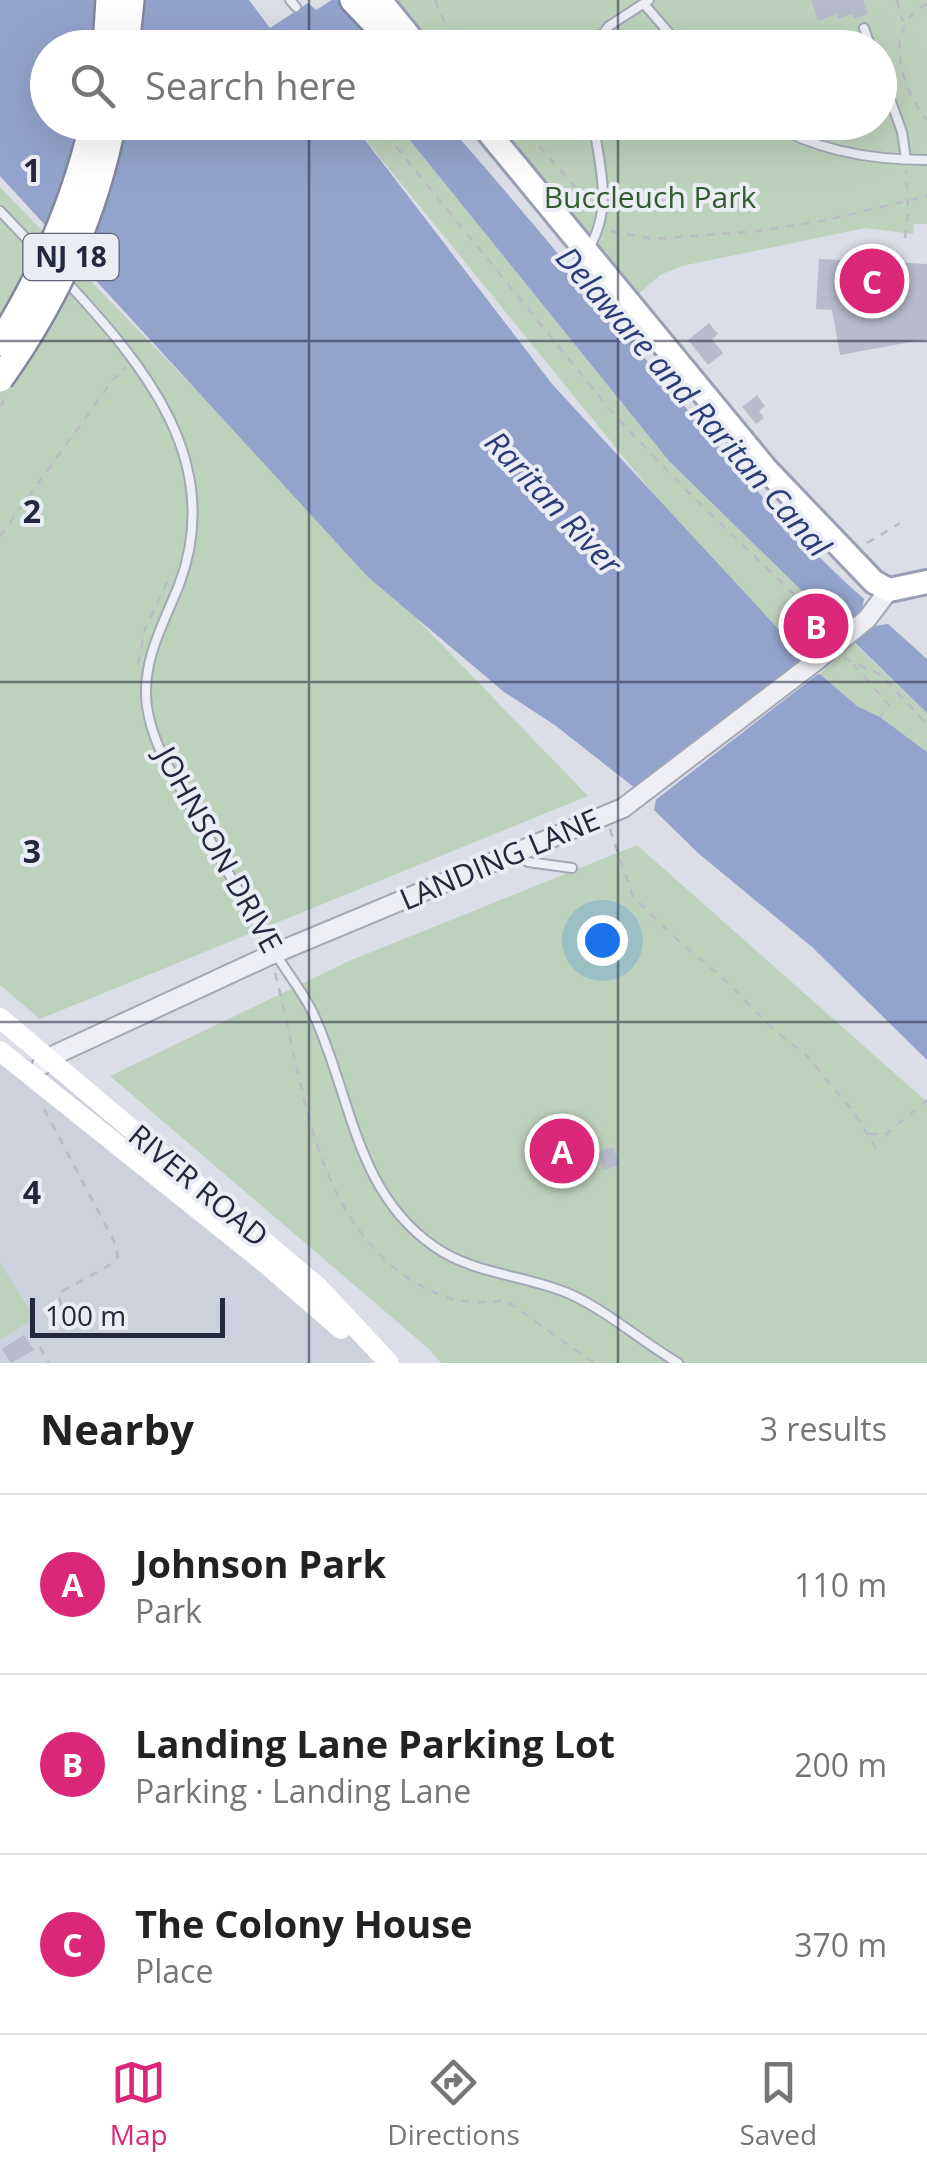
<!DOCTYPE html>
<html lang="en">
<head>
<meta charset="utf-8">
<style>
  :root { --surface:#fff; --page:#f2f2f2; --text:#222; --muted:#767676; --line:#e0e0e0; --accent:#db2777 }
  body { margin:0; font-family:"Open Sans",sans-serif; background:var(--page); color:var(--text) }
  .scale { position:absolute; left:30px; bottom:25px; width:195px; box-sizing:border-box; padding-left:10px; border:5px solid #24283f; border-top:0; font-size:28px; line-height:35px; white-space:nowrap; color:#24283f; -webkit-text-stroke:8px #ebedf5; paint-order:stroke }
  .you { position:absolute; left:602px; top:940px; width:35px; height:35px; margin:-25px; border:8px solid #fff; border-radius:50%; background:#1a73e8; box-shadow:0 0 0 15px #1a73e833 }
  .badge { display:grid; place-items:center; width:65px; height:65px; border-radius:50%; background:var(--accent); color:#fff; font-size:32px; font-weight:700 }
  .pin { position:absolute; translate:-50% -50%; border:5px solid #fff; box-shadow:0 2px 10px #0006 }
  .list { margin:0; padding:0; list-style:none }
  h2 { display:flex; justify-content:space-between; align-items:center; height:130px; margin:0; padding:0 40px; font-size:42px }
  h2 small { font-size:32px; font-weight:400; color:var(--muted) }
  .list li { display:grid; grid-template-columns:65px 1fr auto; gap:30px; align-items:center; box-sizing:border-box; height:180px; padding:0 40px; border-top:2px solid var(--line) }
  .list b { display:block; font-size:38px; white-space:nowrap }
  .list p { margin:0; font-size:32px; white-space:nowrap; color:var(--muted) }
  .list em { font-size:32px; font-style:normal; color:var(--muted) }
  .icon { flex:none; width:55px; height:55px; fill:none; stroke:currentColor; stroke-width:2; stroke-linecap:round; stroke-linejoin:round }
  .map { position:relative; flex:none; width:927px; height:1363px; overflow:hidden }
  .search { position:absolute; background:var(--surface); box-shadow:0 10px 40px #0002; left:30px; right:30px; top:30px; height:110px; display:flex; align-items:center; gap:25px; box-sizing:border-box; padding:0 35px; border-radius:55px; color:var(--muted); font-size:38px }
  .sheet { height:670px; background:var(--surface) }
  nav { display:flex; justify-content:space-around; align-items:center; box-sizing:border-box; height:140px; border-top:2px solid var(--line); background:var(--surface); font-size:28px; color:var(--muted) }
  nav a { display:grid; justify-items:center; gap:5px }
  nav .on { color:var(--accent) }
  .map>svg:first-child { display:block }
  .built { fill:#cdd0dd }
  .green { fill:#bdd2bc }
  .water { fill:#92a3cc }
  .pier { fill:#dbdee7 }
  .building { fill:#b8bbcb }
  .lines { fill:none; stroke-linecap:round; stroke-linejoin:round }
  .service-casing { stroke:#a4a7b5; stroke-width:12 }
  .tertiary-casing { stroke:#a4a7b5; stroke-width:22 }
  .primary-casing { stroke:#9a9fb4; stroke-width:28 }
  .motorway-casing { stroke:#81879f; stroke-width:30 }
  .path { stroke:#b9bbc6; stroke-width:2.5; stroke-dasharray:8 8; stroke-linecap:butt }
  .service { stroke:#eeeff5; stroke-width:8 }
  .tertiary { stroke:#eeeff5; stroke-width:18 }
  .secondary { stroke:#fff; stroke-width:20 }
  .primary { stroke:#fff; stroke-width:22 }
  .motorway { stroke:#fff; stroke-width:25 }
  .motorway-bridge-casing { stroke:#81879f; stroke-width:30; stroke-linecap:butt }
  .path-bridge { stroke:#b9bbc6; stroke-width:2.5; stroke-dasharray:8 8; stroke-linecap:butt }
  .motorway-bridge { stroke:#fff; stroke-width:25 }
  .grid { fill:none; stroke:#24283f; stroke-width:2.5; stroke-opacity:0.55 }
  .labels { text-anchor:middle; stroke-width:8; stroke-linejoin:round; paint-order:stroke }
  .shield { fill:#ebedf5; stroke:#606376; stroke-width:2.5 }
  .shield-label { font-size:28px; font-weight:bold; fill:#24283f }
  .park-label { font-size:30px; fill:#305c30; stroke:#ebedf5 }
  .street-label { font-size:30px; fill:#24283f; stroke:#ebedf5 }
  .water-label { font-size:32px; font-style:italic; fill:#2a3d76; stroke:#ebedf5 }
  .grid-label { font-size:32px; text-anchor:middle; font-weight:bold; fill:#24283f; stroke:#ebedf5; stroke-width:8; stroke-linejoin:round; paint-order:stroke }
</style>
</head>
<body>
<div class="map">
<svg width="927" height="1363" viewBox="0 0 927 1363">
  <rect width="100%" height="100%" fill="#dbdee7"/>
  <path class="built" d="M48 1058 385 1363H0V1062Z"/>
  <path class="green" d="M392 0H927V224H914L913 234 865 228 682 266 660 275 634 298 492 123 880 122V48L430 47Z
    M352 123H396L669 461 842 629 805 658 668 512Z
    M0 187 588 796 40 1019 0 985Z
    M854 643 927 713V752L880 717 857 706 820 674Z
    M637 845 927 1102V1363H441L429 1349 110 1076 349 961Z
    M0 1263 35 1318 0 1340Z"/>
  <path class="water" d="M0 0H249L270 28 308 3 316 10 332 0H339L387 47 48 48V122L352 123 552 384 805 658 803 666 812 676 820 674 857 706 880 717 927 752V1060L812 947 698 853 654 810 656 800 643 784 635 788 556 726 504 692 368 577 0 176Z
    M396 123H446C515 201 581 281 648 362 716 444 784 528 864 599L861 614 874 626 888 624 927 659V713L669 461Z"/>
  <path class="pier" d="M819 669 823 670 653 802 641 787Z"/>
  <path class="building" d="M811 0H863L868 14 855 19 852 14 838 19 837 14 818 21Z
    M864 253 880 254V258L887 259V262L927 264V339L840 355 832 310 816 309 819 259 858 261V257L864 258Z
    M709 323 718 334 712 339 723 353 708 365 688 340Z
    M757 395 765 406 759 411 764 418 756 424 742 407Z
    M613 1147 619 1165 604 1170 598 1152Z
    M24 1335 34 1350 11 1363 2 1349Z"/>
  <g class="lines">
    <g class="service-casing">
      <path id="service" d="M290 0 296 7
        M644 4 682 48
        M864 28 871 48
        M592 48 609 26 649 0
        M880 71 902 132 906 159
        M769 122C816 151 873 160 927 160
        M0 211 42 255
        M589 248C613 208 600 166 593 122
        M65 280C144 365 226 462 179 585 163 625 141 662 147 707 153 746 174 777 193 810 220 858 247 907 276 954 287 973 302 991 312 1011 351 1092 354 1192 435 1247 475 1275 527 1275 570 1294 609 1312 641 1341 678 1363
        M810 611 831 649
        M516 854 528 862 572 868"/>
    </g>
    <g class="tertiary-casing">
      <path id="tertiary" d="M42 1065 48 1058 266 957 623 808 816 661 867 619 889 590"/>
    </g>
    <g class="primary-casing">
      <path id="primary" d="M380 0 419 48
        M480 122 766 469 874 582 889 590 927 582"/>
    </g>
    <g class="motorway-casing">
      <path id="motorway" d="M353 0 399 48
        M106 48 109 0
        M126 48 131 0"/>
    </g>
    <path class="path" d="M435 0 456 48
      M897 0 903 22
      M927 4C881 25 901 89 927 120
      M376 122 616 417 689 493 803 603
      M518 122 590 204
      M611 231 653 239 758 231 822 221 927 196
      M905 238 908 212 906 170
      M0 536 112 381 126 367
      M867 543 900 523
      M844 658 881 675 927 724
      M138 664 145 629 169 578
      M853 664 889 705 880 717
      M610 829 633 897 683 945 724 979 774 1030 806 1055 853 1111 877 1150
      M275 973C303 1077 310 1208 405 1276 437 1298 467 1307 505 1300L594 1363
      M44 1109 114 1241 118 1257 108 1266 59 1293 64 1326
      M869 1134 885 1135 927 1100
      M40 1347 49 1363"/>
    <use href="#service" class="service"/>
    <use href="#tertiary" class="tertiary"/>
    <path class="secondary" d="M0 1018 319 1288 389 1363
      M0 1051 265 1263 341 1329"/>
    <use href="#primary" class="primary"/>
    <use href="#motorway" class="motorway"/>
    <g class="motorway-bridge-casing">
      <path id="motorway-bridge" d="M0 343C43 274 75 202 93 122
        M0 379C55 302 95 216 113 122"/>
    </g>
    <path class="path-bridge" d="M0 407 7 396"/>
    <use href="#motorway-bridge" class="motorway-bridge"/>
  </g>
  <path class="grid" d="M309 0V48M618 0V48M309 122V1363M618 122V1363M0 341H927M0 682H927M0 1022H927"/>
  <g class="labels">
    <rect class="shield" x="23.5" y="234" width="95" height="46" rx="8"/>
    <g class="shield-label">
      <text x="71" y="267">NJ 18</text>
    </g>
    <g class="park-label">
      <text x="650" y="208">Buccleuch Park</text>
    </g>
    <g class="street-label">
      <text transform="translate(218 850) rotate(61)" y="10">JOHNSON DRIVE</text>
      <text transform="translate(500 860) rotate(-23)" y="10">LANDING LANE</text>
      <text transform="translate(198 1186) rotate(40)" y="10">RIVER ROAD</text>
    </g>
    <g class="water-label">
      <text transform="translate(693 402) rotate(49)" y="11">Delaware and Raritan Canal</text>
      <text transform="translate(553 503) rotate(47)" y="11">Raritan River</text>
    </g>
  </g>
  <g class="grid-label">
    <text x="32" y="182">1</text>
    <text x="32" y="523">2</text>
    <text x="32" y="863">3</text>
    <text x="32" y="1204">4</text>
  </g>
</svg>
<div class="scale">100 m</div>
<div class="you"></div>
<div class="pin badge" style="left:562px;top:1151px">A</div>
<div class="pin badge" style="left:816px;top:626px">B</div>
<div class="pin badge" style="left:872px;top:281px">C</div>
<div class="search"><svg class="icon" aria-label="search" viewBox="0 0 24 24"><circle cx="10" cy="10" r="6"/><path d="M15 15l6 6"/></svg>Search here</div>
</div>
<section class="sheet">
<h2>Nearby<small>3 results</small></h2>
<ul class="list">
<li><span class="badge">A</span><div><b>Johnson Park</b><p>Park</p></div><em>110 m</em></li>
<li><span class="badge">B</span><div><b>Landing Lane Parking Lot</b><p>Parking · Landing Lane</p></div><em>200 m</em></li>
<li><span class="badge">C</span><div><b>The Colony House</b><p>Place</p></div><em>370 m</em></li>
</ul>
</section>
<nav>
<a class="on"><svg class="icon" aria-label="map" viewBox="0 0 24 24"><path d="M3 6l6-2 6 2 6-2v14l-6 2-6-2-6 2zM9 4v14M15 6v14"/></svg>Map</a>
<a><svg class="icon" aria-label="directions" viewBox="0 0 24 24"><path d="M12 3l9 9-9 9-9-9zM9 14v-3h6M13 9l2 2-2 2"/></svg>Directions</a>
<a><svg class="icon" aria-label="saved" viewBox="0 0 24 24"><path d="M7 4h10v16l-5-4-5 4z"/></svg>Saved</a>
</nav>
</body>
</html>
